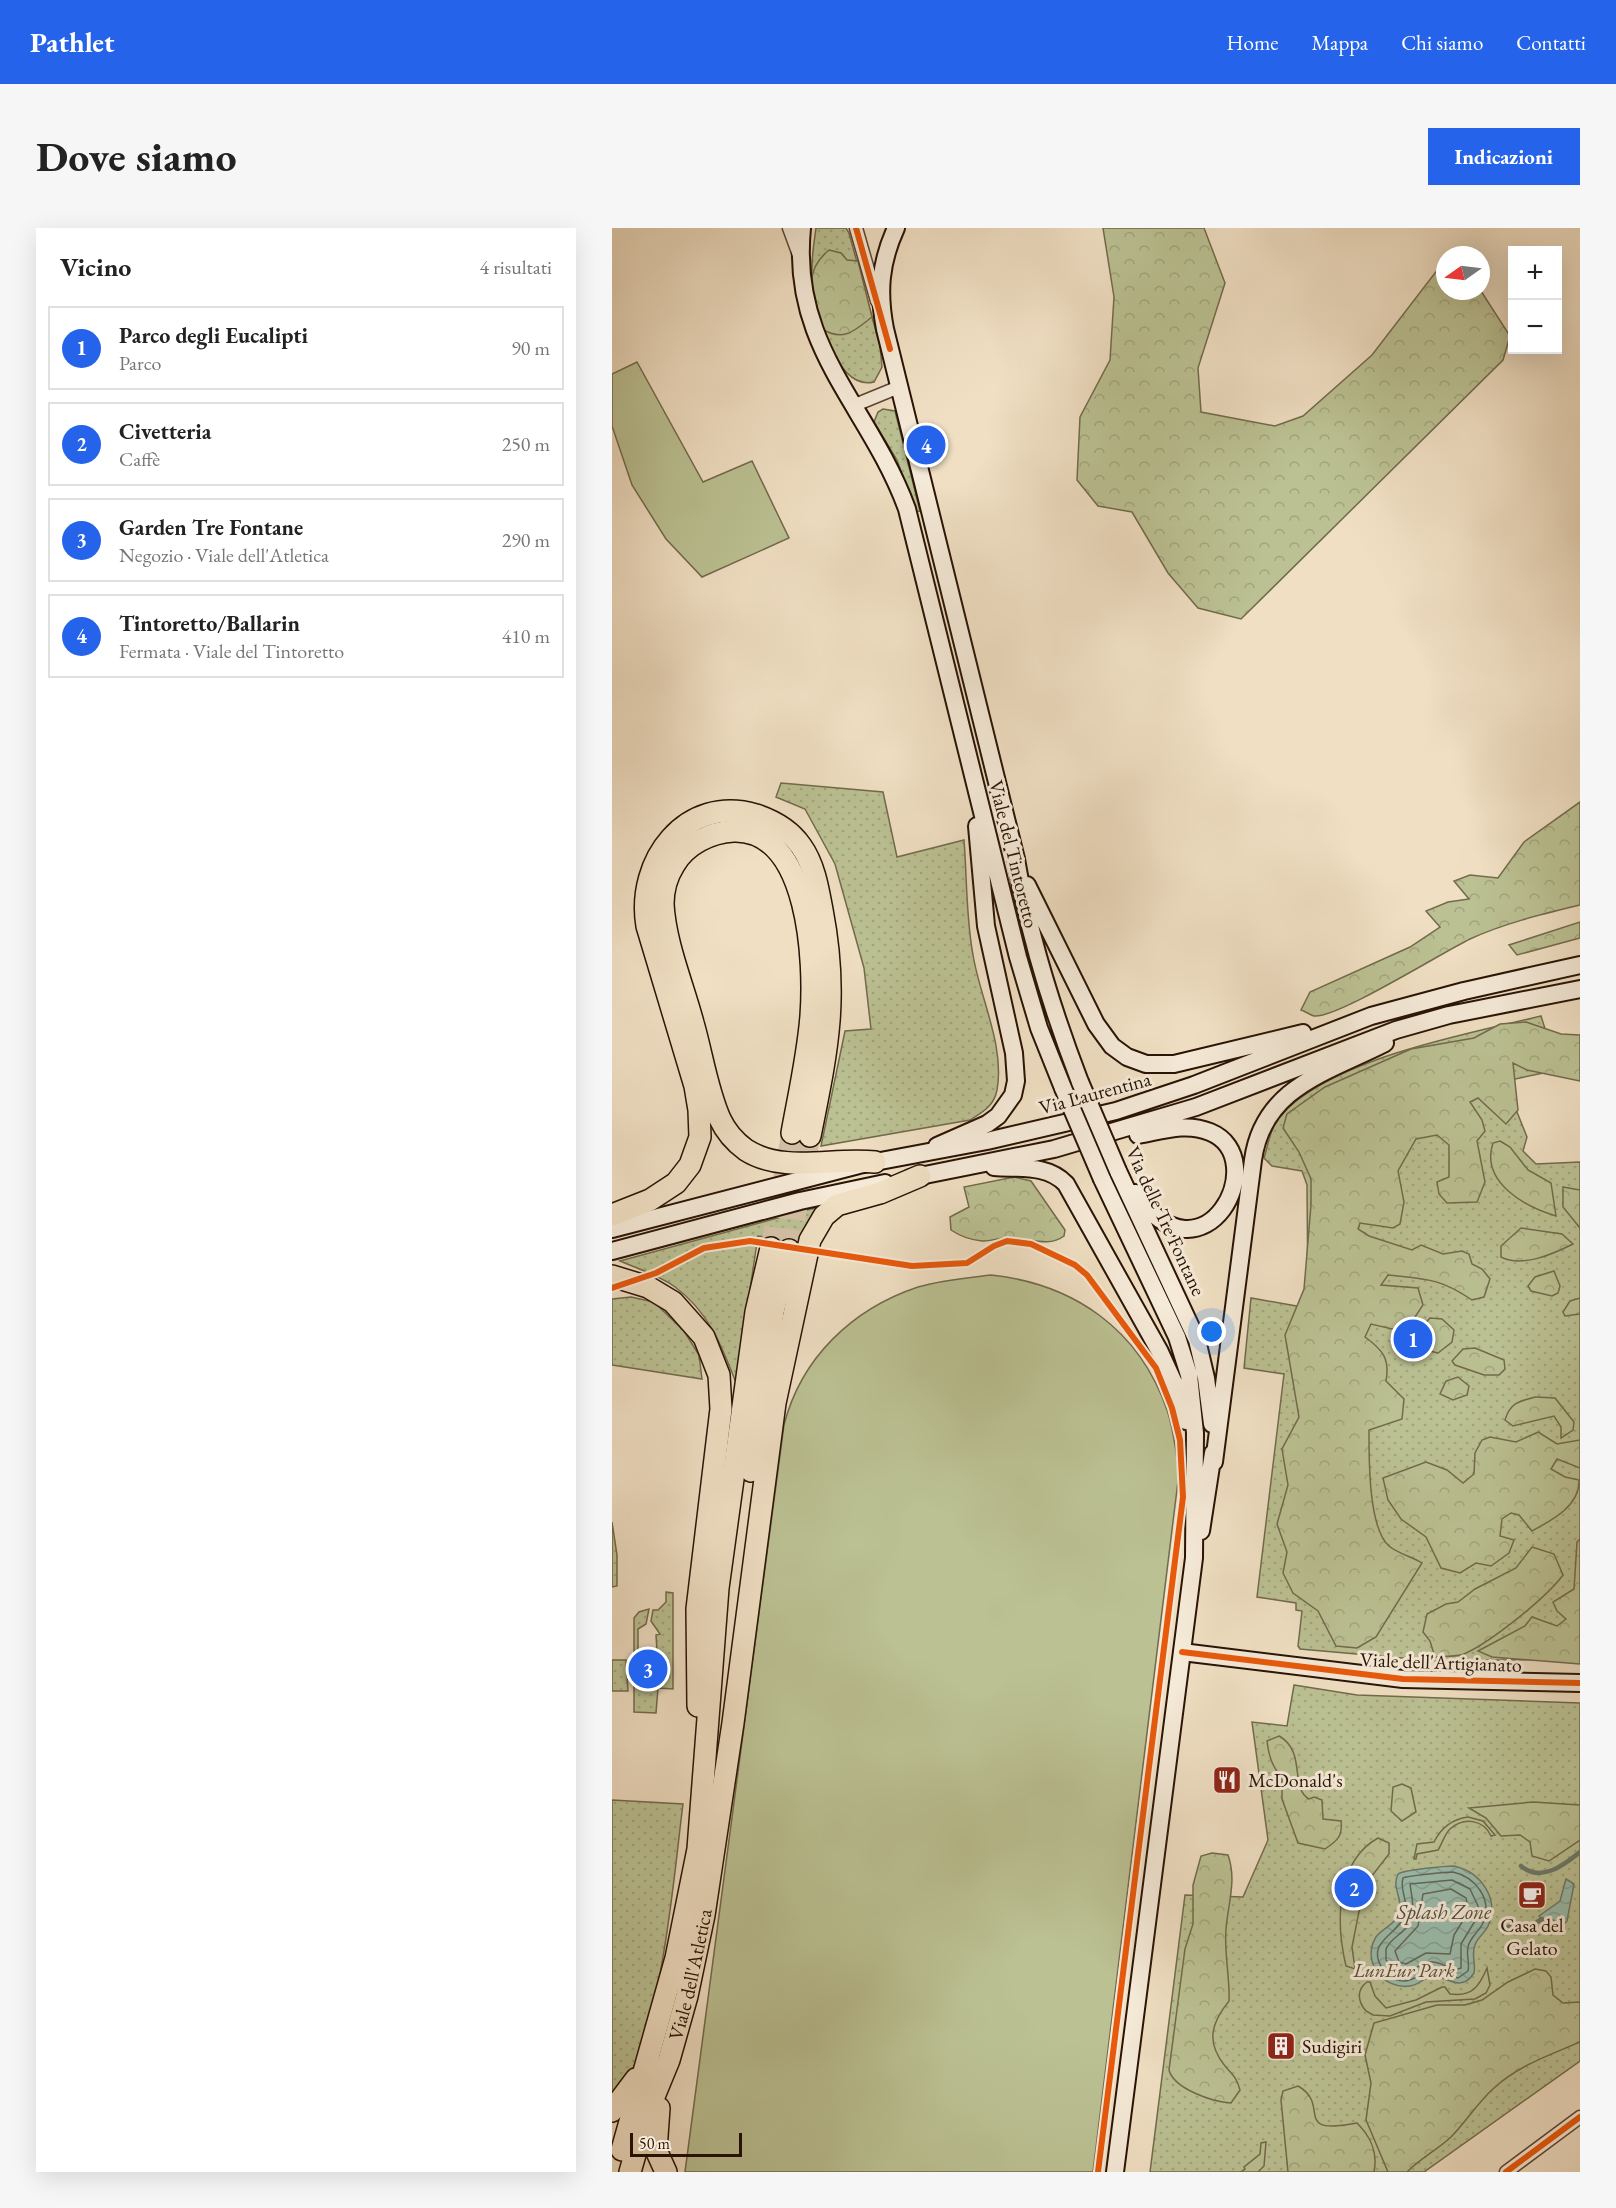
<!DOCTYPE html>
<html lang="it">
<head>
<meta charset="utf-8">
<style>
  :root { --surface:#fff; --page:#f6f6f6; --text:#222; --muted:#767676; --line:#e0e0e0; --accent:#2563eb }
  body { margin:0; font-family:"EB Garamond",serif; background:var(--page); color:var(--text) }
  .controls { position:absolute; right:18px; top:18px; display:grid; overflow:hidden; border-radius:0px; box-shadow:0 6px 24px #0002 }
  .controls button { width:54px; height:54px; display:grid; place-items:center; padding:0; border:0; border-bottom:2px solid var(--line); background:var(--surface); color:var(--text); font:30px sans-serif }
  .compass { position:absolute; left:824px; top:18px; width:54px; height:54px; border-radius:50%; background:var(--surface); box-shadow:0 6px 24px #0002; rotate:256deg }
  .scale { position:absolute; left:18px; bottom:15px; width:112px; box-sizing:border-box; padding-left:6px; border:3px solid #291305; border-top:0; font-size:16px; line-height:21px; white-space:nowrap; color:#291305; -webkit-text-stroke:4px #f5ead8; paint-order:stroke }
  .you { position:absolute; left:600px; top:1104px; width:21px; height:21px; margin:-15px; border:4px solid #fff; border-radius:50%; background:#1a73e8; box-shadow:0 0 0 9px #1a73e833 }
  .badge { display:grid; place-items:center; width:39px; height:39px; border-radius:50%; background:var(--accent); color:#fff; font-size:20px; font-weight:700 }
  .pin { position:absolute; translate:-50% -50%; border:3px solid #fff; box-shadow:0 2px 6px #0006 }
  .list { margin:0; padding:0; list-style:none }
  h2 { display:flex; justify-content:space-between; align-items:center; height:78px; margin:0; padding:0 24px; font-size:26px }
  h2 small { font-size:20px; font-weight:400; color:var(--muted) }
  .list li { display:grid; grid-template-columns:39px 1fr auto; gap:18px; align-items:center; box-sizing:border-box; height:84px; margin:0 12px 12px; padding:0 12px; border:2px solid var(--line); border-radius:0px }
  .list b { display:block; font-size:22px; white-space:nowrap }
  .list p { margin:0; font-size:20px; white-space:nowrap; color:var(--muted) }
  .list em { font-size:20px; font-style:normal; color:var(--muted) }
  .map { position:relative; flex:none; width:968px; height:1944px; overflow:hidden; border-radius:0px }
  header { display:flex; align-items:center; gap:36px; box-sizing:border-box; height:84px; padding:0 30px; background:var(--accent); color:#fff }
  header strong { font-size:28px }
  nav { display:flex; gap:33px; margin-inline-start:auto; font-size:21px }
  .intro { display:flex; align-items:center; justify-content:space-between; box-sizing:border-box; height:144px; padding:0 36px }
  h1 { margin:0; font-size:42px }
  .button { padding:15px 27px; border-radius:0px; background:var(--accent); color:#fff; font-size:21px; font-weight:700 }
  main { display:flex; gap:36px; padding:0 36px }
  aside { flex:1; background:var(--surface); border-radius:0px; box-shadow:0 6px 24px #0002 }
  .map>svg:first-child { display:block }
  .grass { fill:url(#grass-dots); stroke:#726a4c; stroke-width:1.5 }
  .forest { fill:url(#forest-crowns); stroke:#726a4c; stroke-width:1.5 }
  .garden { fill:#bbc193; stroke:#726a4c; stroke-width:1.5 }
  .water { fill:url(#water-waves); stroke:#6d796a; stroke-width:1.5 }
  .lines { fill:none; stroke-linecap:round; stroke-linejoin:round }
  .shore { stroke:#626859; stroke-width:1.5 }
  .stream { stroke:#6d796a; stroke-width:4.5 }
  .highway-tunnel { stroke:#d2c0a6; stroke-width:21; stroke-dasharray:21 10; stroke-linecap:butt }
  .street-casing { stroke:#5b4634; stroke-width:15 }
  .secondary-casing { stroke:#291305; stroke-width:20 }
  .highway-casing { stroke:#291305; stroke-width:24 }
  .street { stroke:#f5ead8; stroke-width:12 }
  .secondary { stroke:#f5ead8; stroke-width:16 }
  .highway { stroke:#f0dfc3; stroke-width:21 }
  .secondary-bridge-casing { stroke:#291305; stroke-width:20; stroke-linecap:butt }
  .secondary-bridge { stroke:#f5ead8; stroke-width:16 }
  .cycleway-casing { stroke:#f5ead8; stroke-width:10 }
  .cycleway { stroke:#e8590c; stroke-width:6 }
  .labels { text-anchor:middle; stroke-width:6; stroke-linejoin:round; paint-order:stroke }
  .street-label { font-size:20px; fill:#291305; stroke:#f5ead8 }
  .poi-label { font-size:20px; fill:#291305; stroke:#f5ead8; text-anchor:start }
  .park-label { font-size:20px; font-style:italic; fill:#5c5037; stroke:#f5ead8 }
  .water-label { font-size:21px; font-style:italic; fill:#514e40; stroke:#f5ead8 }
</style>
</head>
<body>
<header>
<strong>Pathlet</strong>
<nav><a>Home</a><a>Mappa</a><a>Chi siamo</a><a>Contatti</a></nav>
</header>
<div class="intro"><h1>Dove siamo</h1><a class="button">Indicazioni</a></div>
<main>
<aside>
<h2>Vicino<small>4 risultati</small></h2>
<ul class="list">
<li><span class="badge">1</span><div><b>Parco degli Eucalipti</b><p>Parco</p></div><em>90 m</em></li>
<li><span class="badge">2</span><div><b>Civetteria</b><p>Caffè</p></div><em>250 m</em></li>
<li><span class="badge">3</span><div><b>Garden Tre Fontane</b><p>Negozio · Viale dell'Atletica</p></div><em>290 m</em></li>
<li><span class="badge">4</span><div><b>Tintoretto/Ballarin</b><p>Fermata · Viale del Tintoretto</p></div><em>410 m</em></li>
</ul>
</aside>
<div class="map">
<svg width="968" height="1944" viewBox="0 0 968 1944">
  <defs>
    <pattern id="grass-dots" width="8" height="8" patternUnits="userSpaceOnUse" patternTransform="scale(1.5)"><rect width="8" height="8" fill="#bbc193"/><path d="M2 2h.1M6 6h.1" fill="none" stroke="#a1a57d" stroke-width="1.8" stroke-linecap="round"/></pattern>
    <pattern id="forest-crowns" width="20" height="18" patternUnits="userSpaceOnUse" patternTransform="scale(1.5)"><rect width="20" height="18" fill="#bbc193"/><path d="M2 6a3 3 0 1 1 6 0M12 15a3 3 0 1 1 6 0" fill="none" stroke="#a1a57d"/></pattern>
    <pattern id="water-waves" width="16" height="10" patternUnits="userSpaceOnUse" patternTransform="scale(1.5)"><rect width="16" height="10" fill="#9bbdad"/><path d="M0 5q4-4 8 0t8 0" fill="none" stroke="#86a293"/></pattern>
  </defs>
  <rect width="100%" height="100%" fill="#f0dfc3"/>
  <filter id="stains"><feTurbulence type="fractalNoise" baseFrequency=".00333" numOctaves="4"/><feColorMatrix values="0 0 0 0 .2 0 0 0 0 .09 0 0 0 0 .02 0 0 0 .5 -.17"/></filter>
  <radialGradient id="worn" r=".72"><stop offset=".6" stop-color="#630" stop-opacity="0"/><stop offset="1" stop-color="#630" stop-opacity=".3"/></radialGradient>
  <path class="grass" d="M204 0H234L237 5 268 118 270 139 262 154C222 164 201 74 200 47 199 31 202 15 204 0Z
    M271 181 283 183 308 283 304 284 285 232 262 194 266 184Z
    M169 555 271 564 285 629 352 612C355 650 354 690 361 727 368 770 393 818 385 862 382 878 371 884 358 892L209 918 233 803 259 801 252 740 223 636 193 581 164 569Z
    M929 788 946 842 898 852 905 884 915 909 911 923 924 936 968 934V1431L824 1433 688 1421 686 1418 690 1383 684 1382V1375L645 1369 672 1146 632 1140 639 1070 696 1080 695 957 690 943 660 938 652 930C656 917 659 898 668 887 725 829 852 807 929 788Z
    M217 976 191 1014 146 1008 124 1155C110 1118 96 1083 63 1059 47 1047 26 1041 8 1033Z
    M19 1069 42 1074 72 1103 87 1127 90 1151 0 1137V1071Z
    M0 1294 5 1327V1358L0 1359Z
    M54 1364 61 1365V1461L46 1460 44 1485 22 1484V1390L27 1384 37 1381 34 1396 26 1401V1421L32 1429H41L45 1423 44 1407 48 1406 39 1393 41 1382H46L54 1374Z
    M0 1432H14L16 1463H0Z
    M682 1457 745 1467 968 1475V1833L812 1944H538L573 1667 631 1669 656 1612 640 1494 675 1498Z
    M0 1572 71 1576C62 1643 49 1828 0 1872Z"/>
  <path class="forest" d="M491 0H592L613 55 586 140 589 184 663 198 691 188 760 127 826 41 833 38V63H869L898 108 891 132 629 391 586 380 556 345 520 284 486 278 465 252 468 189 498 132 502 69Z
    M217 22 229 25 235 32 246 33 260 89C242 103 232 114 210 101 202 69 188 46 217 22Z
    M968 574V677C931 686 893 695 858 711 831 724 724 791 702 788 698 787 693 783 689 782L698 764 798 719 828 699 814 683 836 674 857 671 842 653 858 647 886 650 912 614Z
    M968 694V710L905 727 897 717Z
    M914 794 949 806 968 807V853L915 842 901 835 906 882 894 896 866 870 858 874 870 892 873 903 865 913 873 954 865 974 835 975 827 966 825 954 837 949V917L825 907 804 911 786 943 792 974 788 996 781 1000 748 995 746 1001 757 1008 800 1022 809 1017 831 1026 850 1023 857 1026 860 1036 870 1041 878 1051 872 1069 860 1072C828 1050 813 1051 776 1047L769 1057 806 1060 811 1077 793 1104 759 1096 753 1109C771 1122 778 1131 774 1153L792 1171 790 1191 757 1202C757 1228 756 1300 777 1318 785 1325 800 1329 810 1335L764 1409 745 1420 724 1418 706 1383 681 1365 671 1345 675 1324 665 1296 676 1257 670 1221 687 1189 673 1107 692 1061 699 977V951L687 924 671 900 675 886 713 859 799 821 862 810 888 796Z
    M888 913 898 919 916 942 939 955 944 988C913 979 868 954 881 915Z
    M402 949 419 953 453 1002 452 1008C435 1021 413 1008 393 1010 385 1010 377 1014 370 1013 359 1012 348 1008 339 1002L338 989 357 979 352 959Z
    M951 959 968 962V1000L951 979Z
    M909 1000 950 1006 961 1016C941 1026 910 1040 889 1029V1018Z
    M942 1043 948 1058 946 1065 940 1068 919 1063 916 1058 923 1049Z
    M968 1070V1086L953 1088 951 1084 958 1073Z
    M818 1090 830 1091 842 1102 840 1114 826 1125 809 1121 804 1112 807 1102Z
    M863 1120 892 1132 893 1141 887 1147H872L843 1137 840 1133 851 1121Z
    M846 1149 857 1158 855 1167 841 1172 828 1166 834 1153Z
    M924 1169 943 1170 962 1194 961 1202 949 1210V1199L942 1188 901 1198 893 1192C898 1175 907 1173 924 1169Z
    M926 1204 945 1216 968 1212V1240L945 1231 939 1241 953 1249 967 1252C968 1278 940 1292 920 1303L907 1287 899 1285 890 1291 888 1308 902 1312 897 1325 879 1338 864 1335 848 1345 829 1340 814 1309 789 1291 776 1272 771 1250 814 1234 835 1242 851 1255 862 1246 863 1225 870 1212 878 1209 904 1214Z
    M968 1311V1436L880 1429 866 1423 913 1398 920 1389 945 1398 954 1391 945 1383 941 1374 962 1361 965 1314Z
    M920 1319 942 1326 951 1347C934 1370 879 1414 852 1426 844 1429 832 1428 823 1429L818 1413 811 1404 815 1386 834 1376 846 1374 863 1361 904 1340Z
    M667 1508C695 1524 677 1559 697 1571L702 1569 710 1572 711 1591 729 1593C731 1608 725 1613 713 1621L686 1615 670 1571V1550C660 1538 657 1529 655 1513Z
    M790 1556 799 1560 804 1584 790 1593 779 1583 781 1559Z
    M921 1574 968 1577V1612L937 1633 920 1628 918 1614 908 1607 889 1608 874 1590 857 1580Z
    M766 1610 777 1615V1626L752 1658 740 1719 743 1741 734 1738C724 1696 723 1634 766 1610Z
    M600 1625 616 1627C625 1652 616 1676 614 1701 612 1726 618 1749 617 1773 600 1794 593 1813 613 1838 621 1847 625 1850 628 1862L619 1875C601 1874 562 1861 557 1842L573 1721 581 1696V1657L589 1628Z
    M923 1741 934 1743 939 1749 941 1767 951 1775 968 1774V1814C938 1827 907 1837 882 1860 866 1874 854 1894 839 1909 825 1922 809 1930 795 1944H776L754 1892 759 1855 753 1827 762 1795 825 1777H853L870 1772 896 1754Z
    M686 1858C720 1877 678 1908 745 1895 759 1909 766 1924 762 1944H676L669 1872 671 1863Z"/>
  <path class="garden" d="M25 134 91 254 140 233 177 310 90 349 54 311 20 257 0 198V146Z
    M379 1047C462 1056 527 1101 555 1182 562 1202 564 1225 567 1245L481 1944H73L172 1197C189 1130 240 1081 306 1059 329 1052 354 1050 379 1047Z
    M856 1589 871 1593 883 1607 879 1608C871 1591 852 1589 838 1601 832 1607 830 1616 826 1622L805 1626 804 1631H802L805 1616 822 1614C829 1600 841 1591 856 1589Z
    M875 1740 878 1757 874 1765 863 1771 814 1774 778 1788 761 1787 754 1783C746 1774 744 1762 755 1754H758L763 1768 774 1780 804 1772 830 1759H833L838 1766C860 1769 867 1759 875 1740Z
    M654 1914 652 1938 646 1944H629L633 1941 632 1939 648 1926 649 1915Z"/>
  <path class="water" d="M842 1638C869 1644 888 1671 876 1698 873 1705 865 1710 863 1717 859 1726 864 1736 862 1745 851 1763 837 1752 823 1747 813 1748 808 1757 798 1758 771 1762 749 1733 764 1709 770 1700 783 1697 787 1686 792 1671 779 1660 786 1646 791 1642 833 1638 842 1638Z
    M954 1651 962 1656 955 1693 949 1699 937 1688 932 1693 927 1688 948 1673Z"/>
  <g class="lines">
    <path class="shore" d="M841 1644C864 1649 881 1672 871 1695 867 1704 858 1709 856 1719 854 1728 858 1735 856 1743L846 1750 823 1741C811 1742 805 1752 793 1753 784 1753 775 1749 770 1740 753 1713 787 1707 793 1686 797 1673 787 1662 791 1650 794 1648 834 1644 841 1644Z
      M840 1652 858 1661 866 1678 863 1693 849 1716V1740C839 1745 829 1731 815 1734 808 1736 803 1741 797 1745L781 1741 774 1732V1721C778 1712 785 1709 791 1703 806 1689 800 1672 798 1656Z
      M839 1661 854 1670 857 1683 842 1707 838 1726 814 1725 794 1736 787 1734 783 1723 806 1698 811 1666Z"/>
    <path class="stream" d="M909 1638C929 1655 952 1637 968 1624
      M896 1699 920 1697 930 1691"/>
    <path class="highway-tunnel" d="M159 1020 180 905
      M177 1022 198 908"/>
    <g class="street-casing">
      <path id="street" d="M177 0 187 27
        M244 0 265 73
        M243 177 287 159
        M894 1944 968 1889"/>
    </g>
    <g class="secondary-casing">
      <path id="secondary" d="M190 0C178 121 257 177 295 281L406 729 427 800 451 860
        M284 0C268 35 266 64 273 101L404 631C417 708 440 781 468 854
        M415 657 484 796 500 818 515 829 534 836H562L691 805
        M325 918 375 896 386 888 401 867 404 853 402 825 374 698 365 598
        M382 939C407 941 435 936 454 956L548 1124 564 1159 574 1193
        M506 943 585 1112 594 1150 600 1196
        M298 950 442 921 584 879 784 802 837 787 968 761
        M490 951 565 1109 577 1147 583 1205 582 1330 503 1944
        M523 965C592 1064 662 930 598 904 574 894 549 903 526 907
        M0 1001 247 937 375 913 504 883 582 857 759 788 852 763 968 737
        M0 1023 188 973 273 955
        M602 1234 641 932C651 859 716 844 773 815
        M589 1303 601 1225
        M570 1424 791 1451 968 1455"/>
    </g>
    <g class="highway-casing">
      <g id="highway">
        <path d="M180 905C187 866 196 827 199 788 203 736 198 601 122 603 99 604 74 616 62 637 55 648 51 663 51 676 53 715 71 757 81 795 90 826 95 862 108 891 114 904 123 914 134 922 172 946 221 929 263 934"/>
        <path d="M0 987 38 972 64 955 78 937 88 909 87 882 83 858 35 698C24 633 74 566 144 587 162 593 178 602 189 618 202 636 206 660 210 682 227 770 215 823 198 908"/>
        <path d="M0 1048 36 1059 61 1074 92 1109 107 1147 109 1181 85 1381 86 1478"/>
        <path d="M139 1243 161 1084 177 1022"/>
        <path d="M47 1880 44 1922 54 1944"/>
        <path d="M0 1883 24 1851"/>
        <path d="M10 1922 64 1730 86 1621 106 1360 144 1084 159 1020"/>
        <path id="s1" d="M18 1944 34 1888 57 1832 75 1768 92 1687 121 1495 163 1175 198 1012 212 988 225 977 268 965 308 948"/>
      </g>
    </g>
    <use href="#street" class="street"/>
    <use href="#secondary" class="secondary"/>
    <use href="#highway" class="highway"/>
    <g class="secondary-bridge-casing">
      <path id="secondary-bridge" d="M468 854 506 943
        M451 860 490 951"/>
    </g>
    <use href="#secondary-bridge" class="secondary-bridge"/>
    <g class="cycleway-casing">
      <path id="cycleway" d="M244 0 278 121
        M0 1060 44 1045 92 1020 138 1013 300 1038 355 1035 382 1018 395 1013 419 1016 463 1037 475 1047 544 1140 560 1180 568 1212 571 1269 486 1944
        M570 1424 791 1451 968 1455
        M894 1944 968 1889"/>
    </g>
    <use href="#cycleway" class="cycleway"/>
  </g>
  <defs>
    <g id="restaurant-square" transform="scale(1.5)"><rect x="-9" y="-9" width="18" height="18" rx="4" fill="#8f2418" stroke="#f5ead8"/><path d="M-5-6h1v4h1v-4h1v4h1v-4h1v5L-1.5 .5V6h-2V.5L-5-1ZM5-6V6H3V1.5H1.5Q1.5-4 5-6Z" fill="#fff"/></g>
    <g id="cafe-square" transform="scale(1.5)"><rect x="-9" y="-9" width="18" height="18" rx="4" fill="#8f2418" stroke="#f5ead8"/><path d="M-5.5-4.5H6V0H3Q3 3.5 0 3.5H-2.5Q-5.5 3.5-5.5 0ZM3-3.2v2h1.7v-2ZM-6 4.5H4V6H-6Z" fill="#fff"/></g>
    <g id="building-square" transform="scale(1.5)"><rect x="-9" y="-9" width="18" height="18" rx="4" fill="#8f2418" stroke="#f5ead8"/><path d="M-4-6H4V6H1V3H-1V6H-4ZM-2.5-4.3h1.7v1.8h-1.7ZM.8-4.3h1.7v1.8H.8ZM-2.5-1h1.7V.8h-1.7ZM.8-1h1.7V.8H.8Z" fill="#fff"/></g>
  </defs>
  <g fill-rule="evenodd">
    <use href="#restaurant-square" x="615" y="1552"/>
    <use href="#cafe-square" x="920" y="1667"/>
    <use href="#building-square" x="669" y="1818"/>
  </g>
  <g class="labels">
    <g class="street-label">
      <text transform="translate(402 626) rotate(76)" y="7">Viale del Tintoretto</text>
      <text transform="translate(483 865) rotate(-15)" y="7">Via Laurentina</text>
      <text transform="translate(554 993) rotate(65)" y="7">Via delle Tre Fontane</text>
      <text transform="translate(829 1434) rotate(2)" y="7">Viale dell'Artigianato</text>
      <text dy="7" stroke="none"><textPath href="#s1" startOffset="207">Viale dell'Atletica</textPath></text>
    </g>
    <g class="poi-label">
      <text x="636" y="1559">McDonald's</text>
      <text x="920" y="1704" text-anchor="middle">Casa del<tspan x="920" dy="23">Gelato</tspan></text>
      <text x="690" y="1825">Sudigiri</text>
    </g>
    <g class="park-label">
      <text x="792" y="1749">LunEur Park</text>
    </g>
    <g class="water-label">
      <text x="832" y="1691">Splash Zone</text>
    </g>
  </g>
  <rect width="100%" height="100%" filter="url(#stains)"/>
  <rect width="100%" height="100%" fill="url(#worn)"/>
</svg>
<div class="controls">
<button>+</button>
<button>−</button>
</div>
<svg class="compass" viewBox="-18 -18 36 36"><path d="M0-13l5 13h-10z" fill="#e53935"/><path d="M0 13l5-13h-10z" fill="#767676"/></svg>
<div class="scale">50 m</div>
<div class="you"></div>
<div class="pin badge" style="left:801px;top:1111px">1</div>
<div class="pin badge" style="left:742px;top:1660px">2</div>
<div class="pin badge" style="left:36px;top:1441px">3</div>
<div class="pin badge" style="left:314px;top:217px">4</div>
</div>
</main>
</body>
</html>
